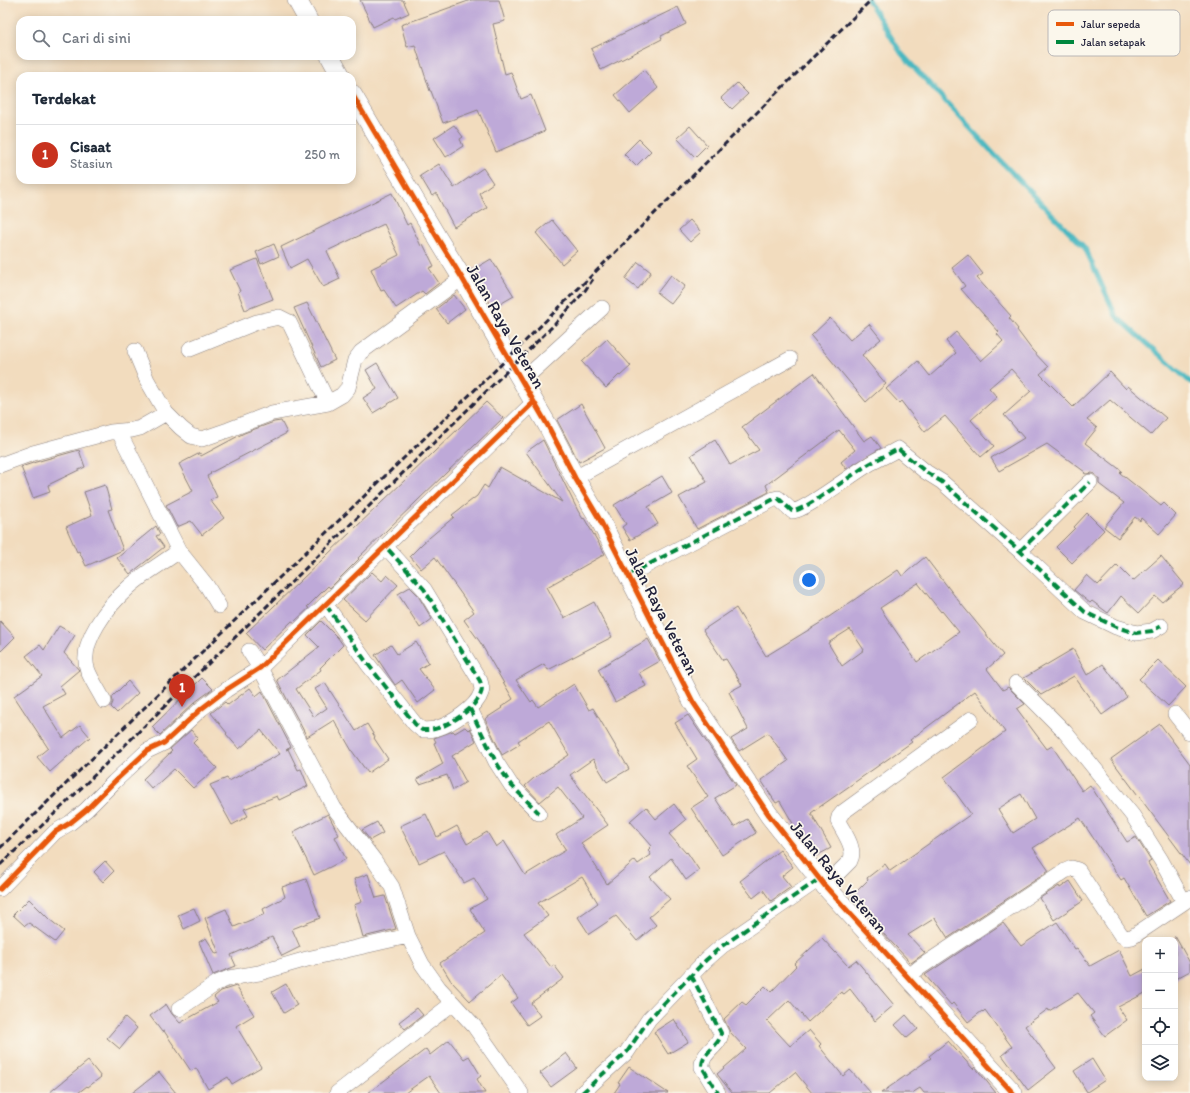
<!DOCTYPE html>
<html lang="id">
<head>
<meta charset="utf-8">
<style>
  :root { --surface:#fff; --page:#f6f6f7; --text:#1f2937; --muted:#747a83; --line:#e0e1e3; --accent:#c8321e }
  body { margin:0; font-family:Itim,sans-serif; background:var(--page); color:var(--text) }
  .controls { position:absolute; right:12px; bottom:12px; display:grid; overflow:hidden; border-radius:8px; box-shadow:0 2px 10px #0003 }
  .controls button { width:36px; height:36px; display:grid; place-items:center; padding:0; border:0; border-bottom:1px solid var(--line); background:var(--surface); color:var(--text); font:20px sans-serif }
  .you { position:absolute; left:809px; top:580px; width:14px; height:14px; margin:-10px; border:3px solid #fff; border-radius:50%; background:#1a73e8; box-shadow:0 0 0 6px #1a73e833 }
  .badge { display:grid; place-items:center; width:26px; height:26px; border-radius:50%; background:var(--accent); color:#fff; font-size:13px; font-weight:700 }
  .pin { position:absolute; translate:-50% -33px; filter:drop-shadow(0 1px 2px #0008) }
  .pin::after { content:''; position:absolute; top:21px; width:14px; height:12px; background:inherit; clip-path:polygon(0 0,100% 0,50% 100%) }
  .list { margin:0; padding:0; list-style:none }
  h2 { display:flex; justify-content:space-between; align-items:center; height:52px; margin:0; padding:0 16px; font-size:17px }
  h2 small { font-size:13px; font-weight:400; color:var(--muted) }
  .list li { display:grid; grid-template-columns:26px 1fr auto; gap:12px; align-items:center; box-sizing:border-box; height:60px; padding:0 16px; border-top:1px solid var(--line) }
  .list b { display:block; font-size:15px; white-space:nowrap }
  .list p { margin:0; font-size:13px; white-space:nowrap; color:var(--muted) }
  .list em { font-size:13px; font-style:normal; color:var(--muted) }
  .icon { flex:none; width:22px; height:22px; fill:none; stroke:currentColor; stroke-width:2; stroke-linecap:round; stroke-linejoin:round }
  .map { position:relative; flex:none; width:1190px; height:1093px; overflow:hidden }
  .search { position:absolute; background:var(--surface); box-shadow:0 2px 10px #0003; left:16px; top:16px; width:340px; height:44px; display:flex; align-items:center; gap:10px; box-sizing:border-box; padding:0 14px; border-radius:12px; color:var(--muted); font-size:15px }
  .panel { position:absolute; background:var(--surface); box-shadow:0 2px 10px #0003; left:16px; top:72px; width:340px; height:112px; border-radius:12px }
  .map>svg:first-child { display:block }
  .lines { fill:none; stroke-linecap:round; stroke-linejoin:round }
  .stream { stroke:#48b7c0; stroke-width:5 }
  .building { fill:#bea9d8; fill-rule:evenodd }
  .minor-casing { stroke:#8a7f7c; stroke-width:16 }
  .tertiary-casing { stroke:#8a7f7c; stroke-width:20 }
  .minor { stroke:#fff; stroke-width:15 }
  .tertiary { stroke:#fff; stroke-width:19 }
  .rail { stroke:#22223b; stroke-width:3; stroke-dasharray:6 3; stroke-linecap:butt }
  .quiet { stroke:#00873e; stroke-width:4; stroke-dasharray:8 4; stroke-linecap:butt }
  .cycleway-casing { stroke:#fbf7ec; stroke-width:8 }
  .cycleway { stroke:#e8590c; stroke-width:5 }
  .labels { text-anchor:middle; stroke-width:3.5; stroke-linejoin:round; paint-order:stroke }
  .street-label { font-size:17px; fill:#22223b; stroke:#fbf7ec }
  .key { fill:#fbf7ec; stroke:#bab7b7; stroke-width:1 }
  .key-label { font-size:11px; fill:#22223b }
</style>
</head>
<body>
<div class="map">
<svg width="1190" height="1093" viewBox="0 0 1190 1093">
  <rect width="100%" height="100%" fill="#fbf7ec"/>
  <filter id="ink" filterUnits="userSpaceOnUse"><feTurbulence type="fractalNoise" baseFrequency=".025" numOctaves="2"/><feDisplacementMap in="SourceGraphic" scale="8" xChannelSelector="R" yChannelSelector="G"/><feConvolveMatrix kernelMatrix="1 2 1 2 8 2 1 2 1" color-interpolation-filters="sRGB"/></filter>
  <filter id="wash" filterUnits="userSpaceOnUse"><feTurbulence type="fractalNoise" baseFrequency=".012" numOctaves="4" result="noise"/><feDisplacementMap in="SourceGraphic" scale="16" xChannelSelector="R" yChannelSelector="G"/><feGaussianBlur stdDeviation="0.9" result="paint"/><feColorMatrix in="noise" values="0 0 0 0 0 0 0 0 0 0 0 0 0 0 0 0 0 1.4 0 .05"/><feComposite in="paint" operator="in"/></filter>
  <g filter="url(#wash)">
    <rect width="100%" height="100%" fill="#f2dcbe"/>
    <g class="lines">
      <path class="stream" d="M868 0 901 53 992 152 1085 248 1116 316 1190 382"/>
    </g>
    <g id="blocks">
      <path class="building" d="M360 0H403L409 13 395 19 394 17 373 27Z
        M471 0H499L505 21 493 24 505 74 511 72 521 99 531 95 545 131 496 152 478 110 443 123 431 91H430L415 45 407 47 401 25Z
        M678 7 686 24 661 36 662 39 601 70 591 49Z
        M644 70 658 88 630 113 615 95Z
        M737 83 748 94 732 109 721 98Z
        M454 125 463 137 460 139 463 146 446 157 434 138Z
        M690 126 707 145 695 157 677 138Z
        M639 139 651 151 636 166 624 154Z
        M439 164 454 188 483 168 493 183 479 193 487 208 454 227 436 193 432 196 420 176Z
        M392 193 407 225 410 223 421 246 423 244 434 266 429 268 439 283 425 294 422 291 396 308 384 290 381 291 371 269 399 255 384 224 327 251 340 279 323 287 307 259 290 268 281 247Z
        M552 220 577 251 562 264 536 233Z
        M690 220 701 232 690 242 679 230Z
        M274 244 279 256 261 264 256 252Z
        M968 255 983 274 977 278 1011 316 1009 318 1018 329 1017 330 1032 350 1048 367 1040 374 1073 407 1110 372 1126 389 1128 386 1166 418 1151 435 1110 400 1087 420 1097 428 1085 443 1122 471 1120 473 1161 506 1164 503 1176 515 1159 534 1141 518 1140 521 1135 517 1118 538 1104 527 1124 503 1099 484V479L1096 475 1092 473 1086 474 1084 473 1085 472 1047 444 999 471 991 458 1024 438 1004 415 1031 391 1011 369 989 388 997 397 971 420 994 446 981 457 945 416 925 432 901 401 899 403 886 389 918 361 930 376 956 353 946 341 956 332 981 361 1003 341 997 334 999 332 961 289 965 286 952 268Z
        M257 259 273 299 245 310 238 292 240 291 230 270Z
        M491 259 514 296 493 308 471 271Z
        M638 262 651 272 638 289 625 279Z
        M671 275 685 286 671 304 657 293Z
        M454 295 465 309 447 323 436 309Z
        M307 303 335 360 321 367 294 308Z
        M830 318 850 340 869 324 881 339 862 355 886 384 866 402 811 336Z
        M607 339 631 366 620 376 619 375 606 388 582 362Z
        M377 363 398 398 373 413 363 398 377 389 366 370Z
        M814 373 864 441 872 436 881 448 846 469 841 462 855 450 839 430 766 485 769 492 697 529 679 497 707 482 691 455 715 440 730 465 759 450 742 427Z
        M486 402 503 418 358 558 359 559 330 588 328 586 307 607 309 608 294 622 292 621 262 650 246 633Z
        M581 404 605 448 579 462 557 420Z
        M281 421 287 433 210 473 211 474 207 476 217 497 210 500 224 518 202 535 191 521 177 527 166 505 193 491 179 464 200 453 201 456 244 433 274 422Z
        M543 440 578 511 583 519 584 518 605 554 547 587 564 618 594 602 612 637 548 670 544 664 516 680 531 702 533 700 538 707 574 684 589 710 593 708 629 769 607 782 593 759 570 775 608 825 581 843 607 884 635 860 638 864 651 855 648 850 652 846 630 821 646 807 656 819 674 804 686 820 669 834 686 853 687 852 699 870 686 880 671 858 650 877 670 899 649 917 656 925 637 941 616 916 589 934 578 917 598 903 582 877 538 903 548 916 524 933 551 967 554 965 564 978 531 1003 540 1016 527 1025 511 1003 518 998 501 975 470 1001 451 981 440 963 485 933 470 909 487 899 474 878 464 883 444 851 419 863 400 826 426 814 437 837 457 826 467 844 487 832 496 847 504 841 525 875 566 850 556 835 582 818 558 787 540 802 525 786 534 778 569 755 549 721 518 741 520 744 502 755 485 719 502 708 501 707 513 699 480 642 464 620 474 612 435 557 421 569 410 556 423 543 454 517 452 515 477 496 484 485 488 488 500 467 562 502 526 452Z
        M79 450 85 467 48 485 50 492 33 498 21 467 36 462Z
        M662 476 672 493 648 507 658 524 630 540 622 527 626 524 614 505Z
        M105 485 112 509 108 510 123 550 86 566 79 551 77 552 66 527 92 515 84 492Z
        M1087 513 1104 530 1072 563 1056 547 1075 528 1074 527Z
        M156 526 160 534 156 536 164 547 130 574 117 558Z
        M1161 556 1184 584 1162 602 1155 596 1139 613 1121 596 1108 613 1092 601 1090 603 1074 590 1087 575 1098 585 1117 565 1133 581Z
        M925 557 957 599 1003 655 987 669 1003 690 1008 687 1025 704 1017 709 1047 749 1052 746 1082 791 1090 785 1127 842 1136 837 1151 861 1148 863 1170 901 1146 916 1124 878 1121 880 1080 818 1033 848 1049 871 948 938 935 918 908 935 925 953 911 963 850 898 868 880 867 878 885 864 890 871 971 814 944 777 1005 732 975 691 910 740 912 742 811 813 831 848 816 856 803 841 780 801 776 803 761 780 788 761 768 733 739 751 731 739 748 729 729 692 742 685 726 659 723 660 703 630 736 608 766 656 820 623 898 570 902 576ZM918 583 941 612 942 611 959 632 917 662 880 608ZM850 629 864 650 842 666 828 643ZM1021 794 1035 819 1013 833 998 809Z
        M372 572 382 581 387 575 398 585 365 620 343 600Z
        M410 587 417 594 432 619 420 628 398 594Z
        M0 621 15 637 0 652Z
        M321 621 338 638 343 645 320 668 321 670 296 689 314 717 327 708 315 689 325 683 356 731 367 724 375 737 374 738 388 759 368 773 352 751 334 720 307 737 277 680 319 647 307 635Z
        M59 626 75 635 64 653 79 670 60 686 65 694 43 706 63 738 80 725 90 737 50 772 37 757 48 748 14 696 42 676 26 656 40 645 44 650Z
        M648 639 660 661 639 673 646 686 615 702 598 669Z
        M416 642 429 663 419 669 435 690 418 703 402 680 395 685 375 655 391 645 397 654Z
        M1073 649 1087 675 1103 664 1127 697 1102 715 1074 676 1041 695 1024 678Z
        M1158 660 1186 687 1168 706 1139 679Z
        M202 678 213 689 195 702 160 735 152 727Z
        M128 681 138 693 117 713 111 707 113 702 112 697Z
        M250 688 256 696 262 691 291 747 286 750 288 749 298 770 301 769 308 786 279 800 277 796 244 809 248 816 232 825 210 785 227 778 229 781 280 754 261 730 239 749 226 734 227 733 211 713 225 702 228 705Z
        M688 715 736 785 715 798 734 827 747 819 756 833 722 855 691 808 708 797 687 766 697 759 675 723Z
        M1160 724 1190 764V865L1111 759Z
        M465 727 468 730 470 728 476 741 452 756 466 782 453 790 447 775 420 784 417 779 443 764 434 743 436 742 434 738 453 731 455 733Z
        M191 730 198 738 193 743 217 768 193 788 174 769 152 789 143 779 172 751 170 749Z
        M328 814 339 835 335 837 346 859 314 875 293 832Z
        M377 822 383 833 370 840 362 830Z
        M780 850 793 867 782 876 791 887 771 901 763 890 753 898 740 881Z
        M105 861 114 871 103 882 94 872Z
        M368 874 376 898 385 896 396 929 363 937 354 905 362 902 354 879Z
        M306 879 320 918 292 929 300 947 282 956 272 937 231 955 236 966 213 975 199 942 206 938 216 954 219 953 205 918 226 909 234 927 265 914 263 909 285 897 282 887Z
        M1070 881 1083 901 1054 920 1040 898 1059 886 1060 888Z
        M29 899 49 919 64 931 55 942 29 923 25 926 13 915Z
        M194 908 200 921 184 929 178 915Z
        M1057 922 1075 949 1077 948 1090 966 1119 950 1132 976 1145 969V993L1118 1007 1127 1020 1105 1036 1090 1016 1094 1013 1078 993 1049 1011 1048 1009 1025 1026 1056 1068 1028 1090 1002 1055 1012 1047 985 1010 983 1012 982 1011 968 1022 953 1003 951 1005 925 975 1003 923 1021 946Z
        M1175 936 1190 963V971L1175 979Z
        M822 938 848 966 856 960 894 1005 875 1021 850 989 844 994 841 992 808 1022 789 1000 767 1021 790 1046 809 1030 821 1044 819 1046 843 1076 850 1070 871 1093H812L795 1072 770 1093H732L717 1074 746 1049 730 1032 724 1019 742 1002 746 1005 765 986 771 992 796 966 794 964Z
        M286 984 297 1005 284 1013 272 992Z
        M236 986 254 1015 236 1026 261 1067 232 1084 228 1077 208 1089 196 1068 191 1071 164 1031 162 1032 150 1016 166 1004 172 1014 180 1023 218 1002 214 997 221 991Z
        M417 1008 423 1015 405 1029 399 1022Z
        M906 1015 918 1029 907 1038 895 1025Z
        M125 1017 137 1028 120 1049 107 1038Z
        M674 1019 688 1042 668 1054 654 1032Z
        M449 1040 464 1059 469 1056 481 1076 477 1079 485 1093H441L429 1076 405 1093H368L426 1049 430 1055Z
        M948 1041 973 1069 975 1067 996 1093H924L920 1088 912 1093H881L931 1058 929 1056Z
        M566 1053 577 1068 551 1087 540 1073Z
        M1092 1059 1105 1080 1087 1092 1074 1071Z
        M88 1061 101 1077 88 1087 87 1086 78 1093H49Z
        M629 1067 668 1093H614L620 1084 618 1083Z
        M159 1072 176 1093H132Z"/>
    </g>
  </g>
  <g filter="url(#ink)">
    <use href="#blocks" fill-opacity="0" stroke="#8a7f7c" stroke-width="1"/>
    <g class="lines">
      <g class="minor-casing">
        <path id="minor" d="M190 349 257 322 279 317 289 322 328 403
          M135 351 147 380 166 413
          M522 381 602 308
          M119 432 179 551 207 586 219 606
          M0 465 33 453 111 432 132 430 140 428 166 413 181 428 191 436 202 439 228 430 272 413 328 403 342 395 348 388 355 360 361 352 462 278
          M575 478 790 359
          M1020 551 1090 482
          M628 575 774 499 778 498 792 511C804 512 856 471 871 463 880 458 889 454 898 449L926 472 942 482 1020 551 1085 612 1116 627 1136 633 1152 631 1161 626
          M326 605 367 663 415 724 422 730C428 730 433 730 438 728 451 724 477 707 481 693 483 689 481 685 480 681L424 589 385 546
          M249 651 260 668 334 808 374 860 392 887 408 936 422 964 439 988 474 1026 521 1093
          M1016 683 1065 732 1133 816 1161 860 1184 902
          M104 701C99 691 92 681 88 671 77 643 110 604 129 587 144 573 163 563 179 551
          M470 709 496 762 511 785 539 813
          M1175 714 1190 733
          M825 886 850 861C857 849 843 832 838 821L839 817 843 812 971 719
          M0 889 55 832 70 823 86 810 114 782 147 751 164 743 201 709 226 690 260 668 534 402
          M691 975 721 1033C720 1047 701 1052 702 1067L718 1093
          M908 977 919 968 1065 871 1072 868 1078 870 1121 935 1126 938 1132 937 1190 898
          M179 1009 217 983 229 978 259 973 307 959 408 936
          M337 1093 453 1003
          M582 1093 627 1052 649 1019 706 960 722 946 819 879"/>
      </g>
      <g class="tertiary-casing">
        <path id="tertiary" d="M297 0 308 20
          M330 56 341 76
          M352 94 438 239 462 278 548 426 575 478 600 520 693 702 769 815 825 886 1013 1093"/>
      </g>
      <use href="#minor" class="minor"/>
      <use href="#tertiary" class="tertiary"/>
      <path class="rail" d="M0 848 177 676 509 357 871 0
        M0 865 68 801 555 324 584 292 593 279"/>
      <path class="quiet" d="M1020 551 1090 482
        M628 575 774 499 778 498 792 511C804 512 856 471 871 463 880 458 889 454 898 449L926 472 942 482 1020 551 1085 612 1116 627 1136 633 1152 631 1161 626
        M326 605 367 663 415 724 422 730C428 730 433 730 438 728 451 724 477 707 481 693 483 689 481 685 480 681L424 589 385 546
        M470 709 496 762 511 785 539 813
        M691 975 721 1033C720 1047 701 1052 702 1067L718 1093
        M582 1093 627 1052 649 1019 706 960 722 946 819 879"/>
      <g class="cycleway-casing">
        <path id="cycleway" d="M352 94 438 239 462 278 548 426 575 478 600 520 693 702 769 815 825 886 1013 1093
          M0 889 55 832 70 823 86 810 114 782 147 751 164 743 201 709 226 690 260 668 534 402"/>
      </g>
      <use href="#cycleway" class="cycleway"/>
    </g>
  </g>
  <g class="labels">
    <g class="street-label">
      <text transform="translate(506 326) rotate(60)" y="6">Jalan Raya Veteran</text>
      <text transform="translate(662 611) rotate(63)" y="6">Jalan Raya Veteran</text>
      <text transform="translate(839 877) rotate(50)" y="6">Jalan Raya Veteran</text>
    </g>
  </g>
  <rect x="1048" y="10" width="132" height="46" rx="6" class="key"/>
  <rect x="1056" y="22" width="18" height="4" fill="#e8590c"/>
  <rect x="1056" y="40" width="18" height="4" fill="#00873e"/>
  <g class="key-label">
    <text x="1081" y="28">Jalur sepeda</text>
    <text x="1081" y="46">Jalan setapak</text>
  </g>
</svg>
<div class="controls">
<button>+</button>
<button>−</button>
<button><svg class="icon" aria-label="locate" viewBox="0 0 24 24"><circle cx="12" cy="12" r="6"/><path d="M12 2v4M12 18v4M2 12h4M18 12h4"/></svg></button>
<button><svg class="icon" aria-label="layers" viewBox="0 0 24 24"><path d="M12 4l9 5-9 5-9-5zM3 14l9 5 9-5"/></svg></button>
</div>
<div class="you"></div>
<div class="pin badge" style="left:182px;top:707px">1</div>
<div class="search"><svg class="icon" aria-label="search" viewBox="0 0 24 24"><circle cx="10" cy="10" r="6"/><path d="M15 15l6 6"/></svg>Cari di sini</div>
<section class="panel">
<h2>Terdekat<small></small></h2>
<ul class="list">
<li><span class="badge">1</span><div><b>Cisaat</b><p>Stasiun</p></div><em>250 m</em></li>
</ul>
</section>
</div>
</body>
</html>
